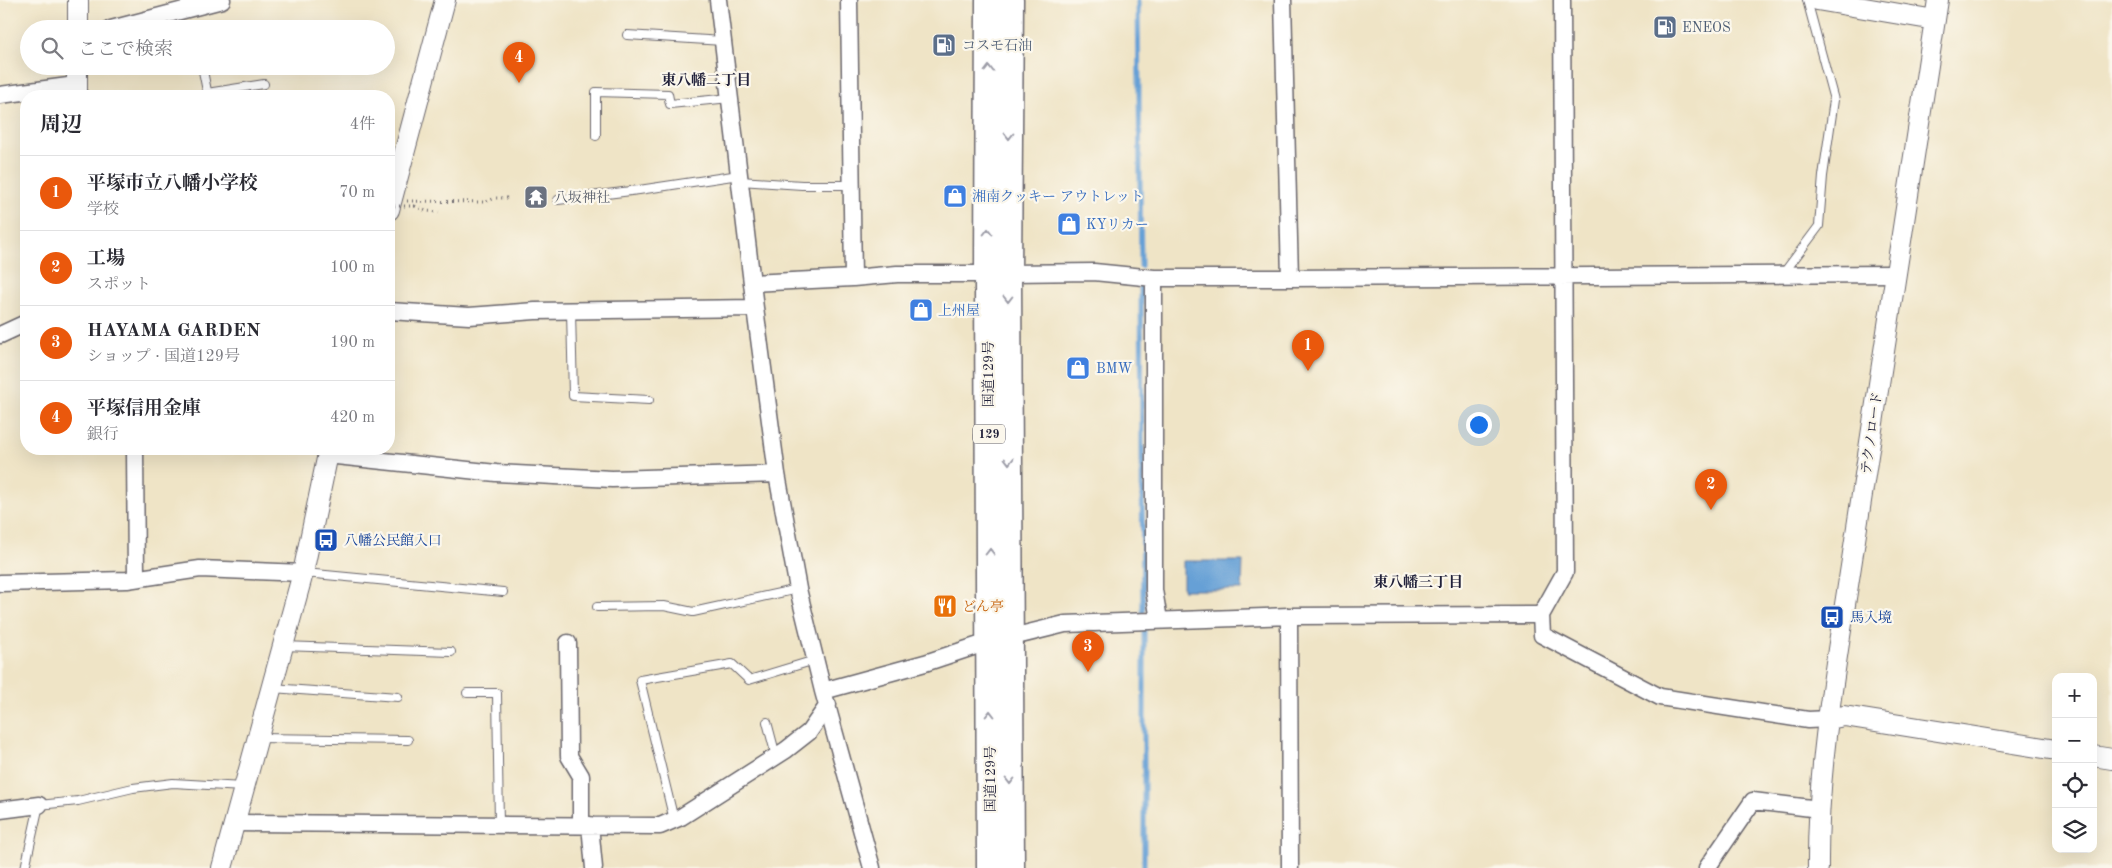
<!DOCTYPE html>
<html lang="ja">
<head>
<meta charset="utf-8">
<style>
  :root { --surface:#fff; --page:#f2f2f3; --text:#2b2b33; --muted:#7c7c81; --line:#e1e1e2; --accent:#ea580c }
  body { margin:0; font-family:"Old Standard TT","Noto Serif JP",serif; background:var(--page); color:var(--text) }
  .controls { position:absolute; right:15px; bottom:15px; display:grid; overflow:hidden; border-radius:10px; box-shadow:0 5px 20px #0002 }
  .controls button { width:45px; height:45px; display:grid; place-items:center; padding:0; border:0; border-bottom:1px solid var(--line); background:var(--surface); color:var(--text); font:25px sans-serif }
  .you { position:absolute; left:1478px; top:424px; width:18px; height:18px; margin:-12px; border:4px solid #fff; border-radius:50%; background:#1a73e8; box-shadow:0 0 0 8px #1a73e833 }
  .badge { display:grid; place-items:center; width:32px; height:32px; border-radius:50%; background:var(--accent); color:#fff; font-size:16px; font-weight:700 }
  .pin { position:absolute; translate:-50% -41px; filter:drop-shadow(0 1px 2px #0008) }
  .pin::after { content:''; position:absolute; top:26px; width:18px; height:15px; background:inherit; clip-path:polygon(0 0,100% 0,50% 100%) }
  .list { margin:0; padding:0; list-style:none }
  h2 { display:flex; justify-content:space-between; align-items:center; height:65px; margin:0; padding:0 20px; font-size:21px }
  h2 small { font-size:16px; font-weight:400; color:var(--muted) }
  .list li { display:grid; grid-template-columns:32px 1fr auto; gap:15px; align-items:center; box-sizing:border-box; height:75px; padding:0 20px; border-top:1px solid var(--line) }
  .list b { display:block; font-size:19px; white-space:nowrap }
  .list p { margin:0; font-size:16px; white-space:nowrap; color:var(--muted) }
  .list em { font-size:16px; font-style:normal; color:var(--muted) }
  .icon { flex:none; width:28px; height:28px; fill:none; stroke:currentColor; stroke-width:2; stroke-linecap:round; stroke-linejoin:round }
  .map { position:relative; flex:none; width:2112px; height:868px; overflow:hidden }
  .search { position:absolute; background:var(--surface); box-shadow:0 5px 20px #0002; left:20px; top:20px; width:375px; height:55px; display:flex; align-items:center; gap:12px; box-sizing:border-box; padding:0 18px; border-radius:28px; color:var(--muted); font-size:19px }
  .panel { position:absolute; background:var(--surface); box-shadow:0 5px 20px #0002; left:20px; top:90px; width:375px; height:365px; border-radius:20px }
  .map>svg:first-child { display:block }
  .water { fill:#66a0d6; stroke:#446188 }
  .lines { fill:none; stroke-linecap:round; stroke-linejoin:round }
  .stream { stroke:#66a0d6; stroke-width:5 }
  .service-casing { stroke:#6a666c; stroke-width:10 }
  .minor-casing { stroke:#6a666c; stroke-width:19 }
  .tertiary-casing { stroke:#6a666c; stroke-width:22 }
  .trunk-casing { stroke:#6a666c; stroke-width:29 }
  .path { stroke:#6a666c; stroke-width:3; stroke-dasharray:1 4; stroke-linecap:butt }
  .service { stroke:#fff; stroke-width:8 }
  .minor { stroke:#fff; stroke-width:16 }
  .tertiary { stroke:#fff; stroke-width:20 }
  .trunk { stroke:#fff; stroke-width:26 }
  .path-bridge { stroke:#6a666c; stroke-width:3; stroke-dasharray:1 4; stroke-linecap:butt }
  .oneway { stroke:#9c9ca7 }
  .labels { text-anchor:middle; stroke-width:4.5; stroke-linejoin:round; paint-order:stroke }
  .shield { fill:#fbf7ec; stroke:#636270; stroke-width:1 }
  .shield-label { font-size:12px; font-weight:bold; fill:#22223b }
  .service-label { font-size:14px; fill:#4e5e75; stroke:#fbf7ec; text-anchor:start }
  .shop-label { font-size:14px; fill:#366cbe; stroke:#fbf7ec; text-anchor:start }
  .worship-label { font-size:14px; fill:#5b616d; stroke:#fbf7ec; text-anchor:start }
  .street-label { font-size:14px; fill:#22223b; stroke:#fbf7ec }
  .transit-label { font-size:14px; fill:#164399; stroke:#fbf7ec; text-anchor:start }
  .food-label { font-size:14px; fill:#c56008; stroke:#fbf7ec; text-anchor:start }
  .neighbourhood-label { font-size:15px; font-weight:bold; fill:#22223b; stroke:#fbf7ec }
</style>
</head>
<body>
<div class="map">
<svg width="2112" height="868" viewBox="0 0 2112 868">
  <rect width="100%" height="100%" fill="#fbf7ec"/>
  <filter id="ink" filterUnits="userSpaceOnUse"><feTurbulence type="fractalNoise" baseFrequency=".02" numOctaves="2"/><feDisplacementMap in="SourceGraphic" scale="10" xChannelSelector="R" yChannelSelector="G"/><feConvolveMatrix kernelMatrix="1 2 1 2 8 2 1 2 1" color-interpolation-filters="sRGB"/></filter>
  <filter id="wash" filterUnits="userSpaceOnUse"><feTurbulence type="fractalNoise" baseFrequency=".0096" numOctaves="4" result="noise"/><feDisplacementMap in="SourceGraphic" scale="20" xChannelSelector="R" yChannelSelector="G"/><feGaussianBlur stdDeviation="1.12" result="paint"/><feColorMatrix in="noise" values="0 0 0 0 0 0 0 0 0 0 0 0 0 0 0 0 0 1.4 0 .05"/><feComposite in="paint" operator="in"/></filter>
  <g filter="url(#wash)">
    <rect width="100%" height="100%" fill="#efe4c6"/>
    <path class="water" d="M1183 561H1243L1242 590H1183Z"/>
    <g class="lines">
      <path class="stream" d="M1138 1 1141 266
        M1141 288 1143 611
        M1144 629V868"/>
    </g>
  </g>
  <g filter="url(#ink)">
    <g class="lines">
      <g class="service-casing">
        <path id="service" d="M627 35 723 41
          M202 66 208 96
          M207 93 264 84
          M596 136V92L668 94 670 104 730 98
          M740 181 802 185H853
          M558 200 639 190 739 175
          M1783 274 1819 226 1823 176 1834 100 1807 0
          M571 311 573 396 649 400
          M305 573 503 592
          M597 607 664 606 693 612 798 589
          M283 646 451 652
          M272 688 398 697
          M467 693H497L499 825
          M767 722 776 756
          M258 738 408 740
          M674 820 640 680 732 664 749 680 815 660
          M25 868 39 805 78 801 133 788 173 783 243 787"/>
      </g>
      <g class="minor-casing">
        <path id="minor" d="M718 0 755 308 777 474 798 589 823 691 872 868
          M849 0 853 278
          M1283 0 1290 278
          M111 29 222 0
          M0 95 76 85
          M1008 273 1094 272 1154 278H1290L1894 274
          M1154 278V590L1159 620
          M753 283 853 278 897 274H988
          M389 311 469 316 535 311 755 308
          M0 335 26 323
          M135 449 136 578
          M327 455 496 473 612 479 777 474
          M0 583 127 580 200 569 303 573
          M1541 615 1565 572 1562 0
          M1289 616 1290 868
          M568 643 569 756 581 776V825
          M823 691 925 663 976 646 1065 624 1289 616 1541 615 1542 635 1660 697 1808 720 1829 719
          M0 810 39 805
          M236 823 660 826 681 817 786 750 809 732 828 705
          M590 825 594 868
          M1707 868 1753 801 1819 809"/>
      </g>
      <g class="tertiary-casing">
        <path id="tertiary" d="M1817 0 1935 20
          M78 29V0
          M77 96V66
          M389 210 445 0
          M1829 719 1844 716 2056 750
          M2093 756 2112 759
          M222 868 303 573 329 449
          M1818 868C1817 758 1839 648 1855 540 1882 360 1910 180 1938 0"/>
      </g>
      <g class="trunk-casing">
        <path id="trunk" d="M989 0 988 274 990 868
          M1010 0 1008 273 1011 868"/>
      </g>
      <path class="path" d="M407 201 486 202 495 198H511
        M415 206 426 211 439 212"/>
      <use href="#service" class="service"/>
      <use href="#minor" class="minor"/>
      <use href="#tertiary" class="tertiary"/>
      <use href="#trunk" class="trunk"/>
      <path class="path-bridge" d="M389 206H415"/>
    </g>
    <defs><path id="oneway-chevron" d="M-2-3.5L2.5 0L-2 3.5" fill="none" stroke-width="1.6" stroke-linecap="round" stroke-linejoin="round" transform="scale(1.25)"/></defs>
    <g class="oneway">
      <use href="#oneway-chevron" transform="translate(989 69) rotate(-90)"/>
      <use href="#oneway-chevron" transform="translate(1009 136) rotate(90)"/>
      <use href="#oneway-chevron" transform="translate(988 232) rotate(-90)"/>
      <use href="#oneway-chevron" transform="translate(1008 299) rotate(90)"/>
      <use href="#oneway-chevron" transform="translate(1009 461) rotate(90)"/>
      <use href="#oneway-chevron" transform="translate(990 552) rotate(-90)"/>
      <use href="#oneway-chevron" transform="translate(990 714) rotate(-90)"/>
      <use href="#oneway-chevron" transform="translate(1010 781) rotate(90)"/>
    </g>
  </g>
  <defs>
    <g id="fuel-square" transform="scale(1.25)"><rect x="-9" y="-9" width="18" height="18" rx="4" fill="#5c6f8a" stroke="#fbf7ec"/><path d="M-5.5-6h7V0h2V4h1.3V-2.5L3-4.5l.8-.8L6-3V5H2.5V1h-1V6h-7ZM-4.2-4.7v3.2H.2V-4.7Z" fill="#fff"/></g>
    <g id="shop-square" transform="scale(1.25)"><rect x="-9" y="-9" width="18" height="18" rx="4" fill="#3f7fe0" stroke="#fbf7ec"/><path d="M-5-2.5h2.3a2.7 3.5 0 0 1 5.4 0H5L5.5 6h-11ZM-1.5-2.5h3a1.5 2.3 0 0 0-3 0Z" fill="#fff"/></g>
    <g id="temple-square" transform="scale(1.25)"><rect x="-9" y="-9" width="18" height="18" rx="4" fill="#6b7280" stroke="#fbf7ec"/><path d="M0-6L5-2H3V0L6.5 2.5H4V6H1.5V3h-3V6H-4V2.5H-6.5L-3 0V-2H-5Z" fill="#fff"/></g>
    <g id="bus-square" transform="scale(1.25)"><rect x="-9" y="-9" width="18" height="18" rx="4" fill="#1a4fb4" stroke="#fbf7ec"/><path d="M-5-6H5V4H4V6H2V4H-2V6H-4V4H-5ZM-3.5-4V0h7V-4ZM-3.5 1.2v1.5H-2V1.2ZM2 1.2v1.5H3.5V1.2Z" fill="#fff"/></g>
    <g id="restaurant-square" transform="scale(1.25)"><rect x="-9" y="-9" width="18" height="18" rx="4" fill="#e8710a" stroke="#fbf7ec"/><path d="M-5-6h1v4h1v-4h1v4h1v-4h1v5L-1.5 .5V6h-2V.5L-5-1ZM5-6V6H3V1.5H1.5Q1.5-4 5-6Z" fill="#fff"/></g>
  </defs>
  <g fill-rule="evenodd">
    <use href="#fuel-square" x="1665" y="27"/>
    <use href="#fuel-square" x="944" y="45"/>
    <use href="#shop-square" x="955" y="196"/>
    <use href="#temple-square" x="536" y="197"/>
    <use href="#shop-square" x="1069" y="224"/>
    <use href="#shop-square" x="921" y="310"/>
    <use href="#shop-square" x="1078" y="368"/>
    <use href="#bus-square" x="326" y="540"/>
    <use href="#restaurant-square" x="945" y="606"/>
    <use href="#bus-square" x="1832" y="617"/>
  </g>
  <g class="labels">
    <rect class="shield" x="973" y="424.5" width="32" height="19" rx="4"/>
    <g class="shield-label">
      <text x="989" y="438">129</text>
    </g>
    <g class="service-label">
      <text x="1682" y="32">ENEOS</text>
      <text x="962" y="50">コスモ石油</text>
    </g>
    <g class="shop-label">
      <text x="972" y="201">湘南クッキー アウトレット</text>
      <text x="1086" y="229">KYリカー</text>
      <text x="938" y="315">上州屋</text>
      <text x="1096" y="373">BMW</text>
    </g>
    <g class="worship-label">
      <text x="554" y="202">八坂神社</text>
    </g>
    <g class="street-label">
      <text transform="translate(988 374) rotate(-90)" y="5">国道129号</text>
      <text transform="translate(1871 433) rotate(-82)" y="5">テクノロード</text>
      <text transform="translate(990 779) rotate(-90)" y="5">国道129号</text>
    </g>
    <g class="transit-label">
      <text x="344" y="545">八幡公民館入口</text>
      <text x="1850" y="622">馬入境</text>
    </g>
    <g class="food-label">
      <text x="962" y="611">どん亭</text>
    </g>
    <g class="neighbourhood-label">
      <text x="706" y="85">東八幡二丁目</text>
      <text x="1418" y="587">東八幡三丁目</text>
    </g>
  </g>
</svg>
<div class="controls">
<button>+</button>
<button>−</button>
<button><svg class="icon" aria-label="locate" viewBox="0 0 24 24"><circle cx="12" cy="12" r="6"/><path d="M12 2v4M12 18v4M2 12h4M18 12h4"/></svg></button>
<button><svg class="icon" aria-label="layers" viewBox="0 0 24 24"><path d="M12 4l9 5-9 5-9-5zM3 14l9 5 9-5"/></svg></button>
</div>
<div class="you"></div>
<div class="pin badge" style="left:1308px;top:371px">1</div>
<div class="pin badge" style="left:1711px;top:510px">2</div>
<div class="pin badge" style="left:1088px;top:672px">3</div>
<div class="pin badge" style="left:519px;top:83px">4</div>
<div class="search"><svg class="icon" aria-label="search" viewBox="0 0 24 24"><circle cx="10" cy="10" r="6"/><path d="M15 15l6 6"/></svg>ここで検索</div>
<section class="panel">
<h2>周辺<small>4件</small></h2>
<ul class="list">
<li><span class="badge">1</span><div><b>平塚市立八幡小学校</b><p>学校</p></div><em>70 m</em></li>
<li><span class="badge">2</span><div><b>工場</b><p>スポット</p></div><em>100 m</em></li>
<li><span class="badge">3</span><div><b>HAYAMA GARDEN</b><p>ショップ · 国道129号</p></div><em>190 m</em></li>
<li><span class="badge">4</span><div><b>平塚信用金庫</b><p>銀行</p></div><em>420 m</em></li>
</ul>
</section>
</div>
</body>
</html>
